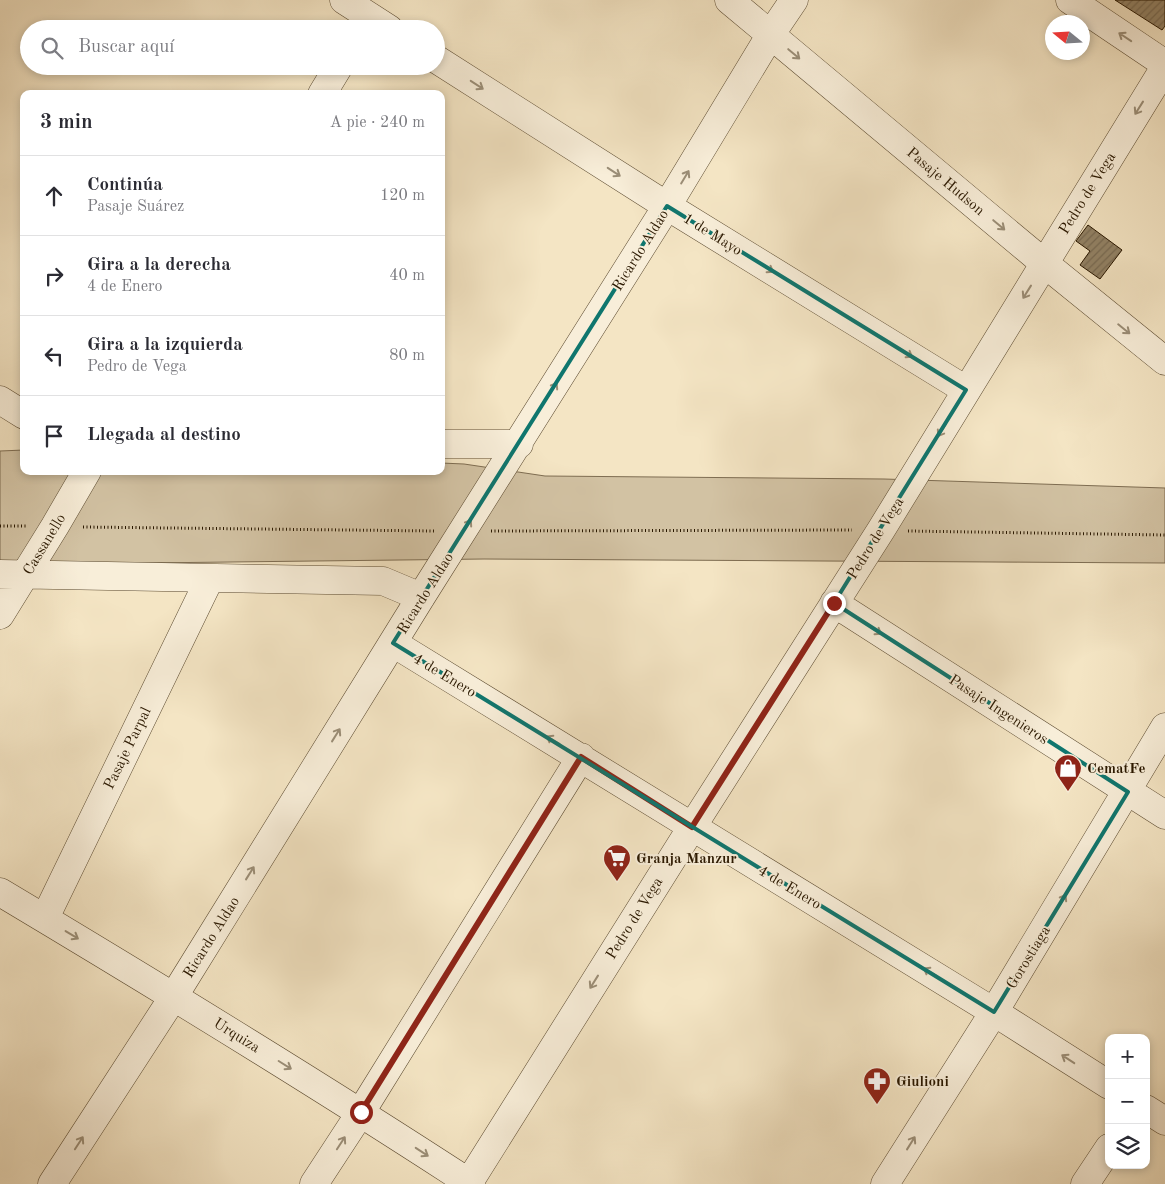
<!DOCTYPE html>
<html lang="es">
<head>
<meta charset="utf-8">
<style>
  :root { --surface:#fff; --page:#f2f2f3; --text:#2b2b33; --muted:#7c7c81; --line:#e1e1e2 }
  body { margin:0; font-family:"Old Standard TT",serif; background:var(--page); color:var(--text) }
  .controls { position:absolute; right:15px; bottom:15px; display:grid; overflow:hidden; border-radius:10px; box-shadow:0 2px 8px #0003 }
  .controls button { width:45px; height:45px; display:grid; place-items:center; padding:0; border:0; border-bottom:1px solid var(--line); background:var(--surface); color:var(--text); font:25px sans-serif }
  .compass { position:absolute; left:1045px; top:15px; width:45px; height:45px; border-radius:50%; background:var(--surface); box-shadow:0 2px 8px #0003; rotate:288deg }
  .stop { position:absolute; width:15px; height:15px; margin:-11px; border:4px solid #8f2418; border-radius:50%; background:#fff }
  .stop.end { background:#8f2418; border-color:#fff; box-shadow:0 1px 5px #0008 }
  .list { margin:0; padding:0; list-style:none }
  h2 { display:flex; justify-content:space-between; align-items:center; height:65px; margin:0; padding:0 20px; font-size:21px }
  h2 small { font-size:16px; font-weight:400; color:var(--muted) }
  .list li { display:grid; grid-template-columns:32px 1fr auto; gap:15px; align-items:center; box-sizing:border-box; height:80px; padding:0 20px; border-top:1px solid var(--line) }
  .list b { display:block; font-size:19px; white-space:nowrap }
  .list p { margin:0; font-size:16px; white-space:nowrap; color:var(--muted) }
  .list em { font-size:16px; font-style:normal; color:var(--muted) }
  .icon { flex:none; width:28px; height:28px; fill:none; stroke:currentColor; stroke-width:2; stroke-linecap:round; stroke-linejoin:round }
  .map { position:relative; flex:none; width:1165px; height:1184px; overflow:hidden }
  .search { position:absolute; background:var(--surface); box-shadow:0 2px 8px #0003; left:20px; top:20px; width:425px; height:55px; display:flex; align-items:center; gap:12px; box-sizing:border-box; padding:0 18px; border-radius:28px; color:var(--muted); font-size:19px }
  .panel { position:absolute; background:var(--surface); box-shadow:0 2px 8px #0003; left:20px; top:90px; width:425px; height:385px; border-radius:10px }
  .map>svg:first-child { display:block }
  .green { fill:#d2c2a3; stroke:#7e6d52 }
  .building { fill:url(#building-hatch); stroke:#2a1800 }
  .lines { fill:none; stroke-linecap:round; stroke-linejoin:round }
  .minor-casing { stroke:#5c4b31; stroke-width:29 }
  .path { stroke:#2a1800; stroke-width:3; stroke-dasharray:1 2.5; stroke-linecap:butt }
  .minor { stroke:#f8eed9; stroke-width:28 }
  .oneway { stroke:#9b8e77 }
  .route { stroke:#8f2418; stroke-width:6 }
  .marked { fill:none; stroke:#0f766e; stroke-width:4; stroke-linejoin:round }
  .labels { text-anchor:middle; stroke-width:4; stroke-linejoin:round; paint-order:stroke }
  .street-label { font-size:15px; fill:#2a1800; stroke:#f8eed9 }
  .poi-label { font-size:15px; font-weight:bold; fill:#2a1800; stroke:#f8eed9; text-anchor:start }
</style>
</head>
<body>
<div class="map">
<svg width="1165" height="1184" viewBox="0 0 1165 1184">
  <defs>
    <pattern id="building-hatch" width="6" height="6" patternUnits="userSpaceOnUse" patternTransform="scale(1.25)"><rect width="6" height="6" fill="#938366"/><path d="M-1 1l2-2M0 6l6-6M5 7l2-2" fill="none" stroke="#786a52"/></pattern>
  </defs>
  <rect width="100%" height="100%" fill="#f4e5c4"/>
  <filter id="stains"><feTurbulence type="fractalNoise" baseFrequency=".004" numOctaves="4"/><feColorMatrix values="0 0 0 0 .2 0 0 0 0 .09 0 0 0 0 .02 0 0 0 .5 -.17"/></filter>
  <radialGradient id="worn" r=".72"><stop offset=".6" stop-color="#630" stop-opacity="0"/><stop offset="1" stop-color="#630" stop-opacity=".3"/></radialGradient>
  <path class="green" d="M24 450V471H441V463L464 464 545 476 884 479 1165 488V563L484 559 63 564 0 562V451Z"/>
  <path class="building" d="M1115 0H1165V26L1162 30Z
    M1088 225 1122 250 1100 279 1080 265 1090 251 1076 241Z"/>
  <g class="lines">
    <g class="minor-casing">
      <path id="minor" d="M344 0 389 29
        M729 0 1044 263 1165 361
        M1070 0 1165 64
        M436 59 667 206 966 390
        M322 94 339 66
        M0 400 24 415
        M441 444H519
        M0 574 383 581 421 597
        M834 603 1165 815
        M0 615 55 526 87 471
        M393 643 994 1012 1109 1085
        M0 892C159 987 316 1083 471 1184
        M45 918 210 578
        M1146 1109 1165 1121
        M52 1184 174 996 421 597 667 206 771 34 794 0
        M314 1184 361 1112 581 757
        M468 1184 692 827 881 530 1165 67
        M885 1184 994 1012 1165 727
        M1085 1184 1109 1148"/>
    </g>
    <path class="path" d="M0 526H27
      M83 527 434 531
      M491 531 852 530
      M908 531 1165 535"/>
    <use href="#minor" class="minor"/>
  </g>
  <defs><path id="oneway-shaft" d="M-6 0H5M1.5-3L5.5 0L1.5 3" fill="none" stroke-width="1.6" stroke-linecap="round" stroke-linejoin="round" transform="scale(1.25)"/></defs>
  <g class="oneway">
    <use href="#oneway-shaft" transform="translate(1125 37) rotate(-146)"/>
    <use href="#oneway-shaft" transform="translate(794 54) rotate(40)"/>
    <use href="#oneway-shaft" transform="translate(477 85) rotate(33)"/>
    <use href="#oneway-shaft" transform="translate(1139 108) rotate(122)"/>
    <use href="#oneway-shaft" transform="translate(614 172) rotate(33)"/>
    <use href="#oneway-shaft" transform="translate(685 177) rotate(-59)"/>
    <use href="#oneway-shaft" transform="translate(999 225) rotate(40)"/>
    <use href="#oneway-shaft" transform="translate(767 268) rotate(32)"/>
    <use href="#oneway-shaft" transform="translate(1027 292) rotate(122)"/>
    <use href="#oneway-shaft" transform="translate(1124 329) rotate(39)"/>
    <use href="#oneway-shaft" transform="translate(906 353) rotate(32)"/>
    <use href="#oneway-shaft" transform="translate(553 389) rotate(-58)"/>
    <use href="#oneway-shaft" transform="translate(942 430) rotate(122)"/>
    <use href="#oneway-shaft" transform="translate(467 526) rotate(-56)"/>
    <use href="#oneway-shaft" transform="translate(875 630) rotate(33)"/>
    <use href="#oneway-shaft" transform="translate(336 735) rotate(-58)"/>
    <use href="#oneway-shaft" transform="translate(553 740) rotate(-149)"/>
    <use href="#oneway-shaft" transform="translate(250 873) rotate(-58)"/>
    <use href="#oneway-shaft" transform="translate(1062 901) rotate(-59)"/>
    <use href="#oneway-shaft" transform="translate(72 935) rotate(31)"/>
    <use href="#oneway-shaft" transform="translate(930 972) rotate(-149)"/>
    <use href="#oneway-shaft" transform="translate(594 982) rotate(122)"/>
    <use href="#oneway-shaft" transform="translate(1068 1059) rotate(-147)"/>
    <use href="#oneway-shaft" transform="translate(285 1065) rotate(32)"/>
    <use href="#oneway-shaft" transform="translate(79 1143) rotate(-57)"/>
    <use href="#oneway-shaft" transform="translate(341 1143) rotate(-57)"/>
    <use href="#oneway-shaft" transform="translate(911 1143) rotate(-58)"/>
    <use href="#oneway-shaft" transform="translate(422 1152) rotate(33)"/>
  </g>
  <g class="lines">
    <path class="route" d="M361 1112 581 757 692 827 834 603"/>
  </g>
  <path class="marked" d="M667 206 966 390 834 603 1128 792 994 1012 393 643Z"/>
  <defs>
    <g id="shop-pin" transform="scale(1.4375)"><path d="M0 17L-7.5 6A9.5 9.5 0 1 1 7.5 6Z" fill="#8f2418" stroke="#f8eed9"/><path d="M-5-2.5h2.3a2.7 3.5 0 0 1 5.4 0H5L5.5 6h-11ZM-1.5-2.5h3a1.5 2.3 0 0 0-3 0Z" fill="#fff"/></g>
    <g id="supermarket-pin" transform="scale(1.4375)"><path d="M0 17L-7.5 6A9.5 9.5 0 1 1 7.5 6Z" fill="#8f2418" stroke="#f8eed9"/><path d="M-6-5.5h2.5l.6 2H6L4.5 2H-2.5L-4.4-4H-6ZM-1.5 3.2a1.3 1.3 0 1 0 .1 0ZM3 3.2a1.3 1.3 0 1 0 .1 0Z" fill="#fff"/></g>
    <g id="pharmacy-pin" transform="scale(1.4375)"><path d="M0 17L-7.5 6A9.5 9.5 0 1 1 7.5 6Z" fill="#8f2418" stroke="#f8eed9"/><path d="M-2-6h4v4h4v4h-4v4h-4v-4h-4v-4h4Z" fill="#fff"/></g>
  </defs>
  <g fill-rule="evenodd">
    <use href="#shop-pin" x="1068" y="768"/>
    <use href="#supermarket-pin" x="617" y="858"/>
    <use href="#pharmacy-pin" x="877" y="1081"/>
  </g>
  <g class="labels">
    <g class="street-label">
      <text transform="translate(946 181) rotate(40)" y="5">Pasaje Hudson</text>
      <text transform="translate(1087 193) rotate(-58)" y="5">Pedro de Vega</text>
      <text transform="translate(713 234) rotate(32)" y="5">1 de Mayo</text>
      <text transform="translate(640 250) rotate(-58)" y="5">Ricardo Aldao</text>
      <text transform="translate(875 538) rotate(-58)" y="5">Pedro de Vega</text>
      <text transform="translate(44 544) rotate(-59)" y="5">Cassanello</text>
      <text transform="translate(425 593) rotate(-58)" y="5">Ricardo Aldao</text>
      <text transform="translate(445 675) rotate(31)" y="5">4 de Enero</text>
      <text transform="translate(999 709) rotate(33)" y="5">Pasaje Ingenieros</text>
      <text transform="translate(127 748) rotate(-64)" y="5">Pasaje Parpal</text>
      <text transform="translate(790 887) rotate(31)" y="5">4 de Enero</text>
      <text transform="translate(634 918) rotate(-58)" y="5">Pedro de Vega</text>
      <text transform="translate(211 937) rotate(-58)" y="5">Ricardo Aldao</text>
      <text transform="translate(1028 957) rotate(-59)" y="5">Gorostiaga</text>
      <text transform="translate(237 1035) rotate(32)" y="5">Urquiza</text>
    </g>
    <g class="poi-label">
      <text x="1087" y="773">CematFe</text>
      <text x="636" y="863">Granja Manzur</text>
      <text x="896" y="1086">Giulioni</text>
    </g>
  </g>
  <rect width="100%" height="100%" filter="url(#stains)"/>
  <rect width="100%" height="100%" fill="url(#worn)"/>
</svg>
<div class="controls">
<button>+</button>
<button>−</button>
<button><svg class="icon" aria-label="layers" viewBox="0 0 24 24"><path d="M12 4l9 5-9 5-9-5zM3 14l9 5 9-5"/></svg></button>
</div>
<svg class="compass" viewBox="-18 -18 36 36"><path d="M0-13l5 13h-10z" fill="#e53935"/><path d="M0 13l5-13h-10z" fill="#7c7c81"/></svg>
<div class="stop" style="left:361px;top:1112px"></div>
<div class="stop end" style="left:834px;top:603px"></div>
<div class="search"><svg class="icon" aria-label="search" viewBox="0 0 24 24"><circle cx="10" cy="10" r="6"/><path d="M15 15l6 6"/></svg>Buscar aquí</div>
<section class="panel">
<h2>3 min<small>A pie · 240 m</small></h2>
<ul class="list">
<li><svg class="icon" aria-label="ahead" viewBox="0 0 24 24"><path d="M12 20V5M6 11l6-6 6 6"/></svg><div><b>Continúa</b><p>Pasaje Suárez</p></div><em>120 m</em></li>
<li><svg class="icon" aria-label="right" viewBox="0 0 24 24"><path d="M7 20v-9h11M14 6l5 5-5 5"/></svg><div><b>Gira a la derecha</b><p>4 de Enero</p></div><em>40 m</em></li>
<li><svg class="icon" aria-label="left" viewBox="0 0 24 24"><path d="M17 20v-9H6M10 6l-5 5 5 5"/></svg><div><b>Gira a la izquierda</b><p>Pedro de Vega</p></div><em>80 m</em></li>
<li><svg class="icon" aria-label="arrive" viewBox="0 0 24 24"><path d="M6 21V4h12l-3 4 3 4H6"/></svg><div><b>Llegada al destino</b></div></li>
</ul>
</section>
</div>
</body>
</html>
